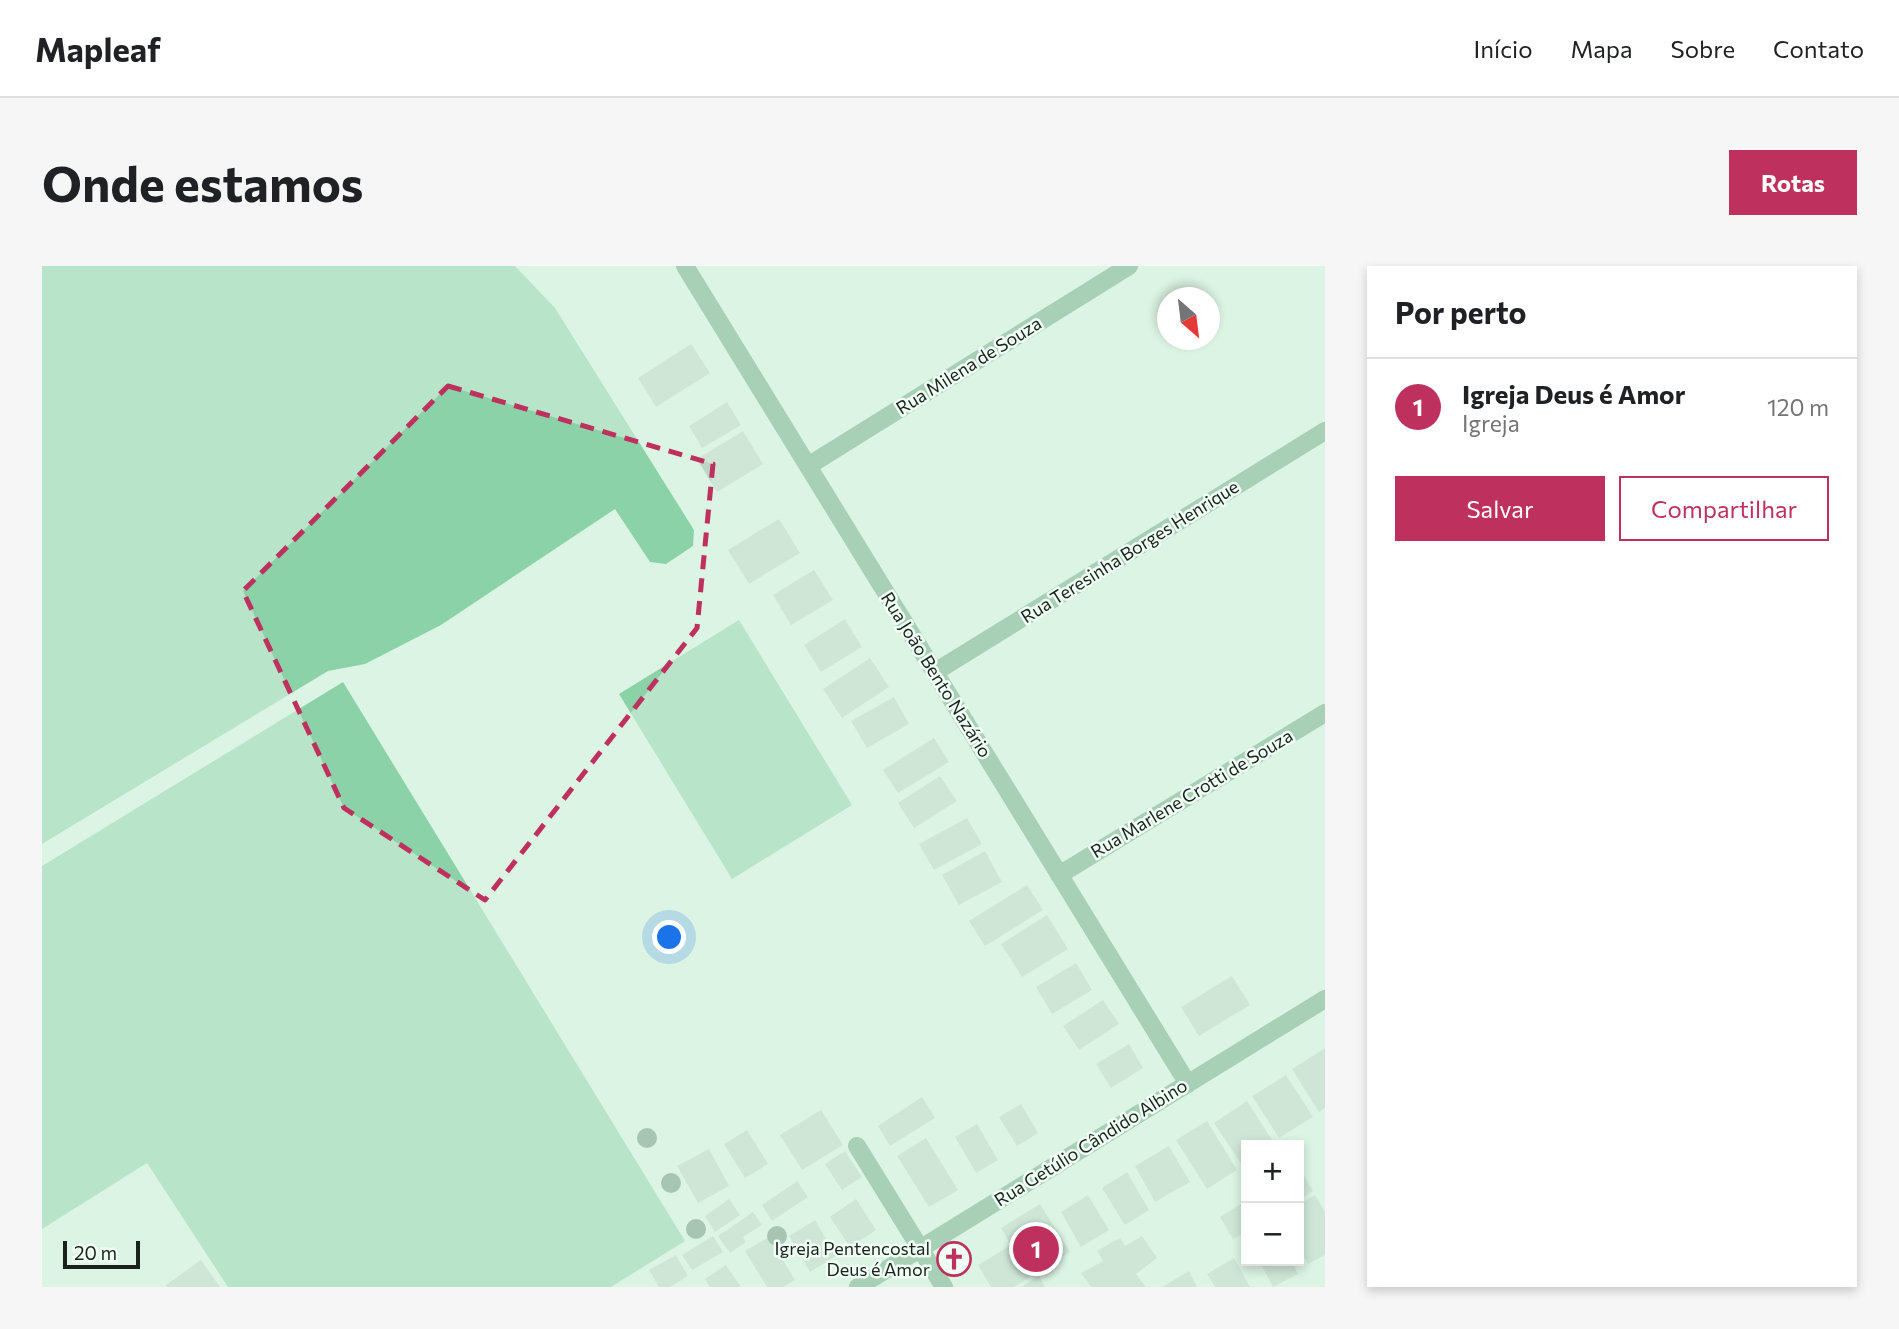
<!DOCTYPE html>
<html lang="pt">
<head>
<meta charset="utf-8">
<style>
  :root { --surface:#fff; --page:#f6f6f6; --text:#202124; --muted:#757577; --line:#e0e0e0; --accent:#be305d }
  body { margin:0; font-family:Commissioner,sans-serif; background:var(--page); color:var(--text) }
  .controls { position:absolute; right:21px; bottom:21px; display:grid; overflow:hidden; border-radius:0px; box-shadow:0 4px 10px #0003 }
  .controls button { width:63px; height:63px; display:grid; place-items:center; padding:0; border:0; border-bottom:2px solid var(--line); background:var(--surface); color:var(--text); font:35px sans-serif }
  .compass { position:absolute; left:1115px; top:21px; width:63px; height:63px; border-radius:50%; background:var(--surface); box-shadow:0 4px 10px #0003; rotate:152deg }
  .scale { position:absolute; left:21px; bottom:18px; width:77px; box-sizing:border-box; padding-left:7px; border:4px solid #1a221d; border-top:0; font-size:19px; line-height:24px; white-space:nowrap; color:#1a221d; -webkit-text-stroke:5px #f0fef5; paint-order:stroke }
  .you { position:absolute; left:628px; top:672px; width:24px; height:24px; margin:-18px; border:5px solid #fff; border-radius:50%; background:#1a73e8; box-shadow:0 0 0 10px #1a73e833 }
  .badge { display:grid; place-items:center; width:46px; height:46px; border-radius:50%; background:var(--accent); color:#fff; font-size:23px; font-weight:700 }
  .pin { position:absolute; translate:-50% -50%; border:4px solid #fff; box-shadow:0 2px 7px #0006 }
  .list { margin:0; padding:0; list-style:none }
  h2 { display:flex; justify-content:space-between; align-items:center; height:91px; margin:0; padding:0 28px; font-size:30px }
  h2 small { font-size:23px; font-weight:400; color:var(--muted) }
  .list li { display:grid; grid-template-columns:46px 1fr auto; gap:21px; align-items:center; box-sizing:border-box; height:98px; padding:0 28px; border-top:2px solid var(--line) }
  .list b { display:block; font-size:26px; white-space:nowrap }
  .list p { margin:0; font-size:23px; white-space:nowrap; color:var(--muted) }
  .list em { font-size:23px; font-style:normal; color:var(--muted) }
  .actions { display:flex; gap:14px; padding:21px 28px }
  .actions a { flex:1; padding:16px 0; border:2px solid var(--accent); border-radius:0px; text-align:center; font-size:24px; color:var(--accent) }
  .actions .main { background:var(--accent); color:#fff }
  .map { position:relative; flex:none; width:1283px; height:1021px; overflow:hidden; border-radius:0px }
  header { display:flex; align-items:center; gap:42px; box-sizing:border-box; height:98px; padding:0 35px; background:var(--surface); border-bottom:2px solid var(--line) }
  header strong { font-size:33px }
  nav { display:flex; gap:38px; margin-inline-start:auto; font-size:24px }
  .intro { display:flex; align-items:center; justify-content:space-between; box-sizing:border-box; height:168px; padding:0 42px }
  h1 { margin:0; font-size:49px }
  .button { padding:18px 32px; border-radius:0px; background:var(--accent); color:#fff; font-size:24px; font-weight:700 }
  main { display:flex; gap:42px; padding:0 42px }
  aside { flex:1; background:var(--surface); border-radius:0px; box-shadow:0 4px 10px #0003 }
  .map>svg:first-child { display:block }
  .green { fill:#8cd2a8 }
  .building { fill:#bed6c7 }
  .lines { fill:none; stroke-linecap:round; stroke-linejoin:round }
  .minor { stroke:#69a481; stroke-width:18 }
  .tree { fill:#698b78 }
  .marked { fill:none; stroke:#be305d; stroke-width:5; stroke-dasharray:14 9; stroke-linejoin:round }
  .labels { text-anchor:middle; stroke-width:5; stroke-linejoin:round; paint-order:stroke }
  .street-label { font-size:18px; fill:#1a221d; stroke:#f0fef5 }
  .poi-label { font-size:18px; fill:#1a221d; stroke:#f0fef5; text-anchor:end }
</style>
</head>
<body>
<header>
<strong>Mapleaf</strong>
<nav><a>Início</a><a>Mapa</a><a>Sobre</a><a>Contato</a></nav>
</header>
<div class="intro"><h1>Onde estamos</h1><a class="button">Rotas</a></div>
<main>
<div class="map">
<svg width="1283" height="1021" viewBox="0 0 1283 1021">
  <rect width="100%" height="100%" fill="#dcf4e4"/>
  <path class="green" d="M0 0H473L513 42 652 264 651 280 624 298 608 296 573 243 399 359 323 398 286 405 0 578Z
    M697 354 810 539 690 613 577 428Z
    M301 416 643 975 569 1021H186L105 897 0 963V600Z"/>
  <path class="building" d="M649 78 668 107 614 141 596 112Z
    M685 136 699 159 660 182 647 160Z
    M701 165 721 198 675 226 655 193Z
    M737 253 758 287 707 318 686 284Z
    M772 304 791 334 749 359 731 329Z
    M803 353 820 381 779 406 762 379Z
    M828 392 847 421 800 452 781 423Z
    M852 431 867 458 825 482 809 455Z
    M892 472 907 496 856 527 841 504Z
    M898 510 915 535 872 562 856 537Z
    M925 552 940 578 892 604 877 578Z
    M943 585 960 616 917 639 900 609Z
    M985 619 1001 644 943 680 927 655Z
    M1005 649 1026 683 980 711 959 678Z
    M1034 697 1050 724 1010 748 994 721Z
    M1190 710 1208 739 1157 770 1139 741Z
    M1061 734 1077 758 1037 784 1021 760Z
    M1087 778 1101 802 1069 822 1054 798Z
    M1283 782V842L1277 846 1250 803Z
    M1244 809 1271 851 1237 872 1210 830Z
    M880 831 893 852 848 880 836 860Z
    M1205 835 1232 877 1204 879V896L1200 899 1172 857Z
    M979 838 996 867 975 880 957 851Z
    M779 844 801 879 760 904 738 869Z
    M1165 855 1195 904 1165 923 1134 874Z
    M935 858 956 894 934 907 913 871Z
    M705 864 726 898 703 912 682 878Z
    M884 872 916 924 887 941 855 890Z
    M1127 880 1148 916 1113 936 1093 900Z
    M667 883 687 920 656 937 635 900Z
    M803 885 820 911 800 924 783 898Z
    M1257 901 1271 925 1257 934Z
    M1085 906 1107 944 1083 959 1060 922Z
    M755 915 766 931 730 955 720 939Z
    M1046 929 1067 964 1039 981 1019 946Z
    M1273 929 1283 946V989L1266 998 1257 983V938Z
    M687 933 698 949 673 966 663 950Z
    M814 933 834 964 808 981 788 951Z
    M1204 935V966L1191 973 1178 951Z
    M998 938 1028 986 972 1021H949L936 999 969 979 959 962Z
    M711 946 720 959 701 971 704 976 688 987 676 970Z
    M773 954 794 990 768 1006 747 970Z
    M671 970 681 986 650 1004 640 989Z
    M1100 970 1115 992 1094 1008 1104 1021H1049L1039 1007 1061 995 1055 985 1078 972 1083 980Z
    M727 971 753 1014 741 1021H725L703 985Z
    M634 989 646 1010 628 1021H617L607 1004Z
    M1192 992 1208 1021H1173L1165 1008Z
    M159 994 178 1021H125L124 1019Z
    M1217 995H1249L1256 1008 1231 1021Z
    M684 999 699 1021H668L663 1013Z
    M1147 1005 1155 1021H1120Z
    M997 1010 1003 1021H979Z"/>
  <g class="lines">
    <path class="minor" d="M643 0 1146 818
      M766 200 1087 0
      M893 406 1283 165
      M1017 609 1283 447
      M815 880 902 1021
      M816 1021 1283 733"/>
  </g>
  <g class="tree">
    <circle cx="605" cy="872" r="10"/>
    <circle cx="629" cy="917" r="10"/>
    <circle cx="654" cy="963" r="10"/>
    <circle cx="735" cy="970" r="10"/>
  </g>
  <path d="M0 0H1283V1021H0ZM406 120 671 198 655 362 443 634 302 542 201 325Z" fill="#dcf4e4" fill-opacity=".55" fill-rule="evenodd"/>
  <path class="marked" d="M406 120 671 198 655 362 443 634 302 542 201 325Z"/>
  <defs>
    <g id="church-ring" transform="scale(1.75)"><circle r="9.5" fill="#f0fef5" stroke="#be305d" stroke-width="1.5"/><path d="M-1.2-6h2.4v3.5h3.3v2.4h-3.3V6h-2.4V-.1h-3.3v-2.4h3.3Z" fill="#be305d"/></g>
  </defs>
  <g fill-rule="evenodd">
    <use href="#church-ring" x="912" y="993"/>
  </g>
  <g class="labels">
    <g class="street-label">
      <text transform="translate(927 100) rotate(-32)" y="6">Rua Milena de Souza</text>
      <text transform="translate(1088 286) rotate(-32)" y="6">Rua Teresinha Borges Henrique</text>
      <text transform="translate(894 409) rotate(58)" y="6">Rua João Bento Nazário</text>
      <text transform="translate(1150 528) rotate(-31)" y="6">Rua Marlene Crotti de Souza</text>
      <text transform="translate(1049 877) rotate(-32)" y="6">Rua Getúlio Cândido Albino</text>
    </g>
    <g class="poi-label">
      <text x="888" y="989">Igreja Pentencostal<tspan x="888" dy="21">Deus é Amor</tspan></text>
    </g>
  </g>
</svg>
<div class="controls">
<button>+</button>
<button>−</button>
</div>
<svg class="compass" viewBox="-18 -18 36 36"><path d="M0-13l5 13h-10z" fill="#e53935"/><path d="M0 13l5-13h-10z" fill="#757577"/></svg>
<div class="scale">20 m</div>
<div class="you"></div>
<div class="pin badge" style="left:994px;top:983px">1</div>
</div>
<aside>
<h2>Por perto<small></small></h2>
<ul class="list">
<li><span class="badge">1</span><div><b>Igreja Deus é Amor</b><p>Igreja</p></div><em>120 m</em></li>
</ul>
<div class="actions"><a class="main">Salvar</a><a>Compartilhar</a></div>
</aside>
</main>
</body>
</html>
